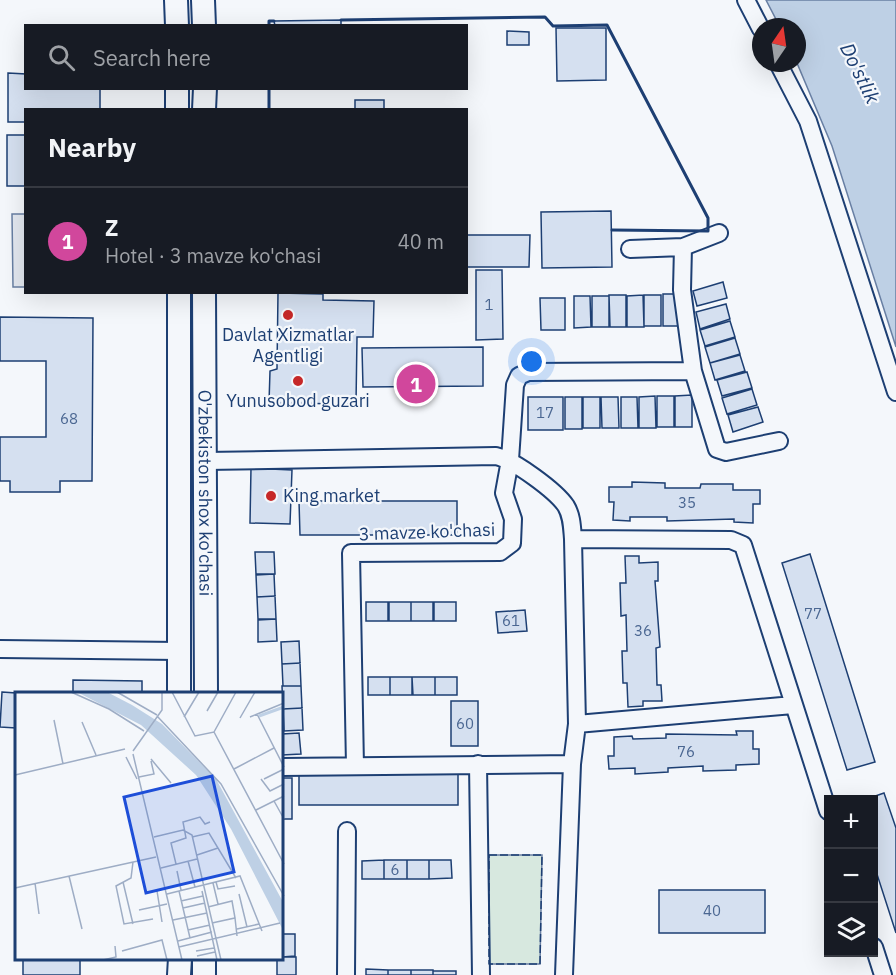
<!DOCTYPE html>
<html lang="en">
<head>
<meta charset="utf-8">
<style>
  :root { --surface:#171b24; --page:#20242c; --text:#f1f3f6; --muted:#9ea1a6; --line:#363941; --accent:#ea580c }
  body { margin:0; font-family:"IBM Plex Sans",sans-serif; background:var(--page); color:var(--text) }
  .controls { position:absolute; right:18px; bottom:18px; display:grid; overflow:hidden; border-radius:0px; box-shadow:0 6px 24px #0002 }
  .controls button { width:54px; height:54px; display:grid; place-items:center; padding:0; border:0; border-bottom:2px solid var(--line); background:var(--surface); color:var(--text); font:30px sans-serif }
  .compass { position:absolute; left:752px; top:18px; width:54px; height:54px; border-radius:50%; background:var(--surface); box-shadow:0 6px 24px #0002; rotate:13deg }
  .you { position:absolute; left:532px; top:362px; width:21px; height:21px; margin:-15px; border:4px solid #fff; border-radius:50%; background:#1a73e8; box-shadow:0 0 0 9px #1a73e833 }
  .badge { display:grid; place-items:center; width:39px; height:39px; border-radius:50%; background:var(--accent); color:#fff; font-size:20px; font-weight:700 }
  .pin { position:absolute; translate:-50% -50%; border:3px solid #fff; box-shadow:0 2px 6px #0006 }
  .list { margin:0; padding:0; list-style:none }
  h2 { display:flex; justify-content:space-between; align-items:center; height:78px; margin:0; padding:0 24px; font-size:26px }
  h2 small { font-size:20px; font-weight:400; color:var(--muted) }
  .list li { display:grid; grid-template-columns:39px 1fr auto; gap:18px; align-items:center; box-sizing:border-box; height:108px; padding:0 24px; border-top:2px solid var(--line) }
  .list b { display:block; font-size:22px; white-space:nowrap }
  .list p { margin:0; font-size:20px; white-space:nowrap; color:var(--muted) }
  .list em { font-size:20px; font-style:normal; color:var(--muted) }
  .icon { flex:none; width:33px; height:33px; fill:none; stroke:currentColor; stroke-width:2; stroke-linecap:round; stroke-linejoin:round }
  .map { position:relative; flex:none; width:896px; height:975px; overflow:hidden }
  .search { position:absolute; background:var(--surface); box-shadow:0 6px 24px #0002; left:24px; top:24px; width:444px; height:66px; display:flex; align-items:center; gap:15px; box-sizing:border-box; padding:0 21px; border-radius:0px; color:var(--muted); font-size:22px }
  .panel { position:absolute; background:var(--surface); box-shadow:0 6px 24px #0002; left:24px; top:108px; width:444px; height:186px; border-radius:0px }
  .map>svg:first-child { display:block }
  .green { fill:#d7e8df; stroke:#687fa3; stroke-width:1.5 }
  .parking { fill:#e3e8f0; stroke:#687fa3; stroke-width:1.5 }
  .water { fill:#bed0e5; stroke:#687fa3; stroke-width:1.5 }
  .building { fill:#d5e0f0; stroke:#1d3f73; stroke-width:1.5 }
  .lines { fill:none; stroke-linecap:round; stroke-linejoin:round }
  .street-casing { stroke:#1d3f73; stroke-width:20 }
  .secondary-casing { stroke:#1d3f73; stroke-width:26 }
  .street { stroke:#f4f7fb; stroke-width:16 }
  .secondary { stroke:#f4f7fb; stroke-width:22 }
  .fence { stroke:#1d3f73; stroke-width:1.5; stroke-dasharray:8 3; stroke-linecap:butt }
  .wall { stroke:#1d3f73; stroke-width:3 }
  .poi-dot { fill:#c62828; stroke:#f4f7fb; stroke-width:2 }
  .labels { text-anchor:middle; stroke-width:4.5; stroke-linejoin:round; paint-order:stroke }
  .number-label { font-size:15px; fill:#4b6792 }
  .poi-label { font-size:18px; fill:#1d3f73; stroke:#f4f7fb }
  .street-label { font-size:18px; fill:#1d3f73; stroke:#f4f7fb }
  .water-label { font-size:20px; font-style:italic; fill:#1d3f73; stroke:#f4f7fb }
  .inset-river { fill:none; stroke:#bed0e5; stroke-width:3 }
  .inset-road { fill:none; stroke:#9eadc5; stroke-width:1.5 }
  .view { fill:#1d4ed8; fill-opacity:0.15; stroke:#1d4ed8; stroke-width:3 }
  .inset-edge { fill:none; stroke:#1d3f73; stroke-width:3 }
</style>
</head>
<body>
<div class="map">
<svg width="896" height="975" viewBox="0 0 896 975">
  <rect width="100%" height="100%" fill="#f4f7fb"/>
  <path class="green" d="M489 855H542L540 964H489Z"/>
  <path class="parking" d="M12 214H25V287H13Z"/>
  <path class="water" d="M766 0H896V347L832 146 797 63V27H780Z"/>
  <path class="building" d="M341 20V26H275L274 21Z
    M556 28H606V80L557 81Z
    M507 31 529 32V45H507Z
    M8 73 26 74V88H100V110H26V122H8Z
    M355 100H384V110H355Z
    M7 135H26V186H7Z
    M611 211 612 267 542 268 541 212Z
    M466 235H530L529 267H466Z
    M476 270H502L503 339 476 340Z
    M723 282 727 298 697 306 693 291Z
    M278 293 323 294V300L374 301 373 337H357L356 404 269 403 270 371 277 369Z
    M663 294H680V326H663Z
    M609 295H626V327H610Z
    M643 295 644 327H627V296Z
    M644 295H661V326H644Z
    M574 296H590L591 327 574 328Z
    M592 296H609V327H592Z
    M540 298H565V330H541Z
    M726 304 730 319 700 329 696 312Z
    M0 317 93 318 92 481H60V492H10V481H0V437H46V361H0Z
    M730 321 735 337 705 346 700 330Z
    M735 338 740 354 710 363 705 347Z
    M483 347V386L363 387 362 348Z
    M740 355 745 371 715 380 710 363Z
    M747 372 752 388 722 396 717 380Z
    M752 389 757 405 727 414 722 398Z
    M692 395V427H675V396Z
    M655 396 656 428H639V397Z
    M657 396H674V427H657Z
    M528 397H563V430H528Z
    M565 397H582V429H565Z
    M583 397H600V428H583Z
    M601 397H618L619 428H602Z
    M621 397H637L638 428H621Z
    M758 407 763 422 733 432 728 415Z
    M251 468 292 470 290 524 250 523Z
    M632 482 665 483V488H700L701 484H733V490H760V504H753V523L734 522V519L667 521V517H630V521L613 520 614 502H609V487H632Z
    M299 501H457V535H300Z
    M255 552H274L275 574H256Z
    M810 554 875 762 847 770 782 563Z
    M625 556H639V563L658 562V581H655L660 647 656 648 657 685H661L662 701H643V706L628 707 627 683H623L622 651H627L626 615 621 616 620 583H626Z
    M274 574 275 596 257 597 256 575Z
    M275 596 276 619H258L257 597Z
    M366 602H388V621H366Z
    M389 602H411V621H389Z
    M411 602H433V621H411Z
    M434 602H456V621H434Z
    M525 610 527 631 498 633 496 612Z
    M276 619 277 641 258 642V620Z
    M299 641 300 663 282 664 281 642Z
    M300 663 301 686H283L282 664Z
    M368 677H390V695H368Z
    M390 677H412V695H390Z
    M412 677H435V695H413Z
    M435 677H457V695H435Z
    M73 680 142 681V693H73Z
    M282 686H301L302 708 283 709Z
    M2 692 16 693V728L0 727Z
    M451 701H478V746H451Z
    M302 708 303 730 284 731 283 709Z
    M736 731H753V749H759V764L736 765V770L703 771V766L668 768V772L635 774V768L609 769 608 756H614V737L632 736 633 739 666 738V734L737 735Z
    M299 733 301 754 282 755V734Z
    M299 773H458V805H299Z
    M282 778H292V819H282Z
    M884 793 896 828V933L874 865V800H864Z
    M384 860H407V879H384Z
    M384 860V879H362V861Z
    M407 860H429V879H407Z
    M429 860H451L452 878 429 879Z
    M659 890H765V933H659Z
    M282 934H295V956L282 957Z
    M282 957H296V975H277V958Z
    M23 958H80V975H23Z
    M366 969 388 970V975H366Z
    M388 970H411V975H388Z
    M411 970H433V975H411Z
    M433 971H456V975H433Z"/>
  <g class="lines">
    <g class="street-casing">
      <path id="street" d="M746 0 761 29
        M778 63 808 121 896 392
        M630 249 683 247
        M693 371 682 290 683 247 719 233
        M206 461 496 456C514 460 556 491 566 506 572 516 572 527 573 539L577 724 572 764 564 975
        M573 539 731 540 743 545 828 811
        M0 649 179 651
        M577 724 793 705
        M478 764 481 975
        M355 766 351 553 500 552 512 543 513 519 504 493 510 460 515 385 519 376 528 372 693 371 717 449 726 452 779 441
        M282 767 572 764
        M874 947 883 975
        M346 975 347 831"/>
    </g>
    <g class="secondary-casing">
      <g id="secondary">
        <path d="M176 0 177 26"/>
        <path d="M203 0 204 26"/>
        <path d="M177 88V110"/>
        <path d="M204 110 205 88"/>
        <path d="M179 292V693"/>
        <path id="s1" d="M204 292 206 693"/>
        <path d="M204 958V975"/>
        <path d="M179 975 180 958"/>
      </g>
    </g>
    <use href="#street" class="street"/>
    <use href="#secondary" class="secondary"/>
    <path class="fence" d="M489 855H542L540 964H489Z"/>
    <path class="wall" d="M341 20 545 17 553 26 607 25 708 218V231L612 230
      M269 26V21H274
      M269 88V110"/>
  </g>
  <g class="poi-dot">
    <circle cx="288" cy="315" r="6"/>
    <circle cx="298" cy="381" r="6"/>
    <circle cx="271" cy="496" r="6"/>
  </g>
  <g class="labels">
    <g class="number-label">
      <text x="489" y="310">1</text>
      <text x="545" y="418">17</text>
      <text x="69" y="424">68</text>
      <text x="687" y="508">35</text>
      <text x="813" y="619">77</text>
      <text x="511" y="626">61</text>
      <text x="643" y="636">36</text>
      <text x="465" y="729">60</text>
      <text x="686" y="757">76</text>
      <text x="395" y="875">6</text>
      <text x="712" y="916">40</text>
    </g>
    <g class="poi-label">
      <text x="288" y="341">Davlat Xizmatlar<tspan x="288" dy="21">Agentligi</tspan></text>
      <text x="298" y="407">Yunusobod guzari</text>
      <text x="283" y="502" text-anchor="start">King market</text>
    </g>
    <g class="street-label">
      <text dy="6" stroke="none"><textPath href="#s1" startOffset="201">O'zbekiston shox ko'chasi</textPath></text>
      <text transform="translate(427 532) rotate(-2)" y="6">3 mavze ko'chasi</text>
    </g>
    <g class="water-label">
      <text transform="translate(860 73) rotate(64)" y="7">Do'stlik</text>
    </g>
  </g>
  <g transform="translate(15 692)">
    <rect width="268" height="268" fill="#f4f7fb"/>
    <path d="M62 0H92L117 13 147 32 201 87 268 210V238L216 137 181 83 126 33Z" fill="#bed0e5"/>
    <path class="inset-river" d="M244 24 269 15"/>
    <path class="inset-road" d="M56 0 94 17 129 39M102 0 142 23M157 0 180 44 199 40 269 172M192 19 203 0M242 22 269 75M142 24 206 92 269 204M169 25 184 0M235 25 269 11M225 26 240 0M39 28 48 72M67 30 81 63M199 40 221 0M118 59 147 18V0M118 62 167 268M111 65 122 87M136 67 156 91M219 77 259 56M0 83 110 57M124 85 139 82 136 69M246 87 255 99 269 92M249 87 269 77M259 109 269 127M241 118 269 104M139 145 168 138 177 143 206 268M177 145 194 141 221 186M182 163 203 156M173 169 180 195M118 170 116 186 101 194 109 232 138 227M161 172 156 151 171 146 168 130 185 125 190 132 195 130M146 176 182 167M162 179 166 198M54 184 67 237M108 190 118 232M201 190 203 197 220 194M20 191 24 222M198 191 203 212M0 196 141 165M142 199 147 230M164 199 175 246M187 199 202 268M152 202 225 184 247 239M224 202 232 235M166 209 188 204M193 215 217 209 220 226M168 216 190 211M124 218 152 212M158 228 192 221M197 231 220 226 222 244M222 237 244 232M173 238 195 233M163 249 197 240M164 255 265 231M107 259 147 248 152 268M181 259 199 256M182 264 200 260M88 268 101 265 100 254"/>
    <path class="view" d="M197 84 219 180 131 201 109 105Z"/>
    <rect width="268" height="268" class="inset-edge"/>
  </g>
</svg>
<div class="controls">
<button>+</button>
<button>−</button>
<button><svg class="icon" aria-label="layers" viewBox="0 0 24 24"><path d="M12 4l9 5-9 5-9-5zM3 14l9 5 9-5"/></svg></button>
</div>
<svg class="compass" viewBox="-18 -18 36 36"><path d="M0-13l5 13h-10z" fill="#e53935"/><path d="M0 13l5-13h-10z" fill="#9ea1a6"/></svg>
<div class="you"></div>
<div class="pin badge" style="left:416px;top:384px;background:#d1479c">1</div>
<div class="search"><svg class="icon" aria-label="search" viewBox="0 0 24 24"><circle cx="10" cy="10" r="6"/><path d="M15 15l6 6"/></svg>Search here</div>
<section class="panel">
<h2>Nearby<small></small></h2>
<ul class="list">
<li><span class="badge" style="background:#d1479c">1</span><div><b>Z</b><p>Hotel · 3 mavze ko'chasi</p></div><em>40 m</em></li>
</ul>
</section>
</div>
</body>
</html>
